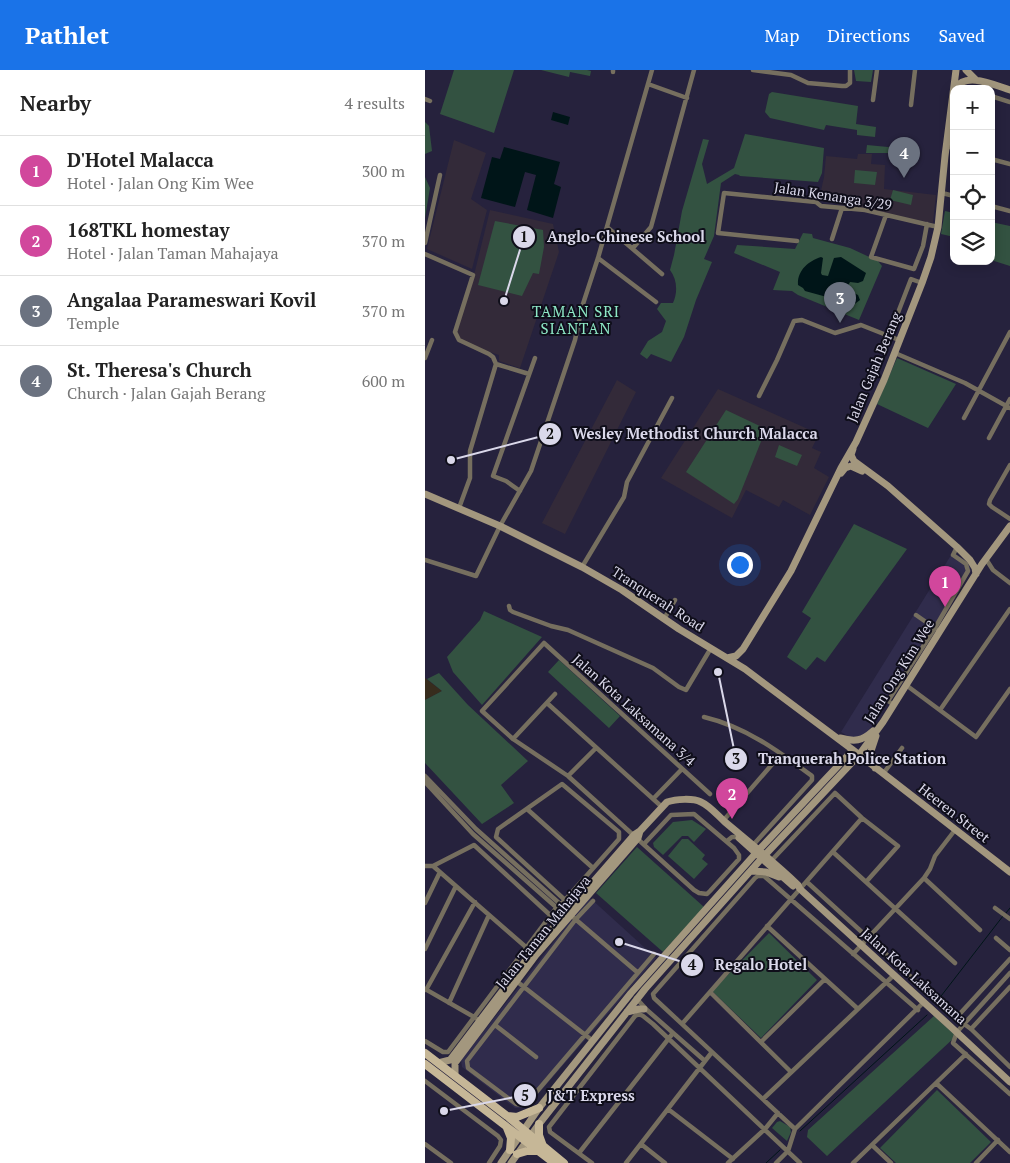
<!DOCTYPE html>
<html lang="en">
<head>
<meta charset="utf-8">
<style>
  :root { --surface:#fff; --page:#f6f6f6; --text:#222; --muted:#767676; --line:#e0e0e0; --accent:#1a73e8 }
  body { margin:0; font-family:"PT Serif",serif; background:var(--page); color:var(--text) }
  .controls { position:absolute; right:15px; top:15px; display:grid; overflow:hidden; border-radius:10px; box-shadow:0 2px 12px #0003 }
  .controls button { width:45px; height:45px; display:grid; place-items:center; padding:0; border:0; border-bottom:1px solid var(--line); background:var(--surface); color:var(--text); font:25px sans-serif }
  .you { position:absolute; left:314px; top:494px; width:18px; height:18px; margin:-12px; border:4px solid #fff; border-radius:50%; background:#1a73e8; box-shadow:0 0 0 8px #1a73e833 }
  .badge { display:grid; place-items:center; width:32px; height:32px; border-radius:50%; background:var(--accent); color:#fff; font-size:16px; font-weight:700 }
  .pin { position:absolute; translate:-50% -41px; filter:drop-shadow(0 1px 2px #0008) }
  .pin::after { content:''; position:absolute; top:26px; width:18px; height:15px; background:inherit; clip-path:polygon(0 0,100% 0,50% 100%) }
  .list { margin:0; padding:0; list-style:none }
  h2 { display:flex; justify-content:space-between; align-items:center; height:65px; margin:0; padding:0 20px; font-size:21px }
  h2 small { font-size:16px; font-weight:400; color:var(--muted) }
  .list li { display:grid; grid-template-columns:32px 1fr auto; gap:15px; align-items:center; box-sizing:border-box; height:70px; padding:0 20px; border-top:1px solid var(--line) }
  .list b { display:block; font-size:19px; white-space:nowrap }
  .list p { margin:0; font-size:16px; white-space:nowrap; color:var(--muted) }
  .list em { font-size:16px; font-style:normal; color:var(--muted) }
  .icon { flex:none; width:28px; height:28px; fill:none; stroke:currentColor; stroke-width:2; stroke-linecap:round; stroke-linejoin:round }
  .map { position:relative; flex:none; width:585px; height:1093px; overflow:hidden }
  header { display:flex; align-items:center; gap:30px; box-sizing:border-box; height:70px; padding:0 25px; background:var(--accent); color:#fff }
  header strong { font-size:24px }
  nav { display:flex; gap:28px; margin-inline-start:auto; font-size:18px }
  main { display:flex }
  aside { flex:1; background:var(--surface) }
  .map>svg:first-child { display:block }
  .built { fill:#302c4c }
  .industrial { fill:#372c1d }
  .education { fill:#332a39 }
  .green { fill:#335241 }
  .water { fill:#001518 }
  .lines { fill:none; stroke-linecap:round; stroke-linejoin:round }
  .stream { stroke:#001518; stroke-width:1 }
  .street { stroke:#766f5f; stroke-width:4.5 }
  .secondary { stroke:#a3977e; stroke-width:7 }
  .primary { stroke:#c6b797; stroke-width:8 }
  .labels { text-anchor:middle; stroke-width:4; stroke-linejoin:round; paint-order:stroke }
  .street-label { font-size:14px; fill:#dad8ea; stroke:#0f0e1a }
  .neighbourhood-label { font-size:15px; letter-spacing:1px; fill:#8ee9c7; stroke:#0f0e1a }
  .leader { fill:none; stroke:#dad8ea; stroke-width:2 }
  .callout-dot { fill:#dad8ea; stroke:#0f0e1a; stroke-width:2 }
  .mark-label { font-size:15px; text-anchor:middle; font-weight:bold; fill:#111 }
  .callout-label { font-size:15px; text-anchor:middle; font-weight:bold; fill:#dad8ea; stroke:#0f0e1a; stroke-width:4; stroke-linejoin:round; paint-order:stroke }
</style>
</head>
<body>
<header>
<strong>Pathlet</strong>
<nav><a>Map</a><a>Directions</a><a>Saved</a></nav>
</header>
<main>
<aside>
<h2>Nearby<small>4 results</small></h2>
<ul class="list">
<li><span class="badge" style="background:#d1479c">1</span><div><b>D'Hotel Malacca</b><p>Hotel · Jalan Ong Kim Wee</p></div><em>300 m</em></li>
<li><span class="badge" style="background:#d1479c">2</span><div><b>168TKL homestay</b><p>Hotel · Jalan Taman Mahajaya</p></div><em>370 m</em></li>
<li><span class="badge" style="background:#6b7280">3</span><div><b>Angalaa Parameswari Kovil</b><p>Temple</p></div><em>370 m</em></li>
<li><span class="badge" style="background:#6b7280">4</span><div><b>St. Theresa's Church</b><p>Church · Jalan Gajah Berang</p></div><em>600 m</em></li>
</ul>
</aside>
<div class="map">
<svg width="585" height="1093" viewBox="0 0 585 1093">
  <rect width="100%" height="100%" fill="#26223d"/>
  <path class="built" d="M528 482 544 493 546 501 440 666 428 669 416 662Z
    M164 827 231 888 101 1038H90L37 997 36 990Z"/>
  <path class="industrial" d="M0 608 17 621 0 630Z"/>
  <path class="education" d="M29 70 61 83 46 129 62 140 47 199 2 179Z
    M433 84H447L446 94 460 95 459 119 511 125 508 153 394 130 399 107 401 86 432 89Z
    M65 140 128 154 134 182 95 298 74 291V285L35 272 31 261 50 201Z
    M192 310 211 322 140 464 117 453Z
    M293 319 394 364 387 378 396 382 389 398 404 407 385 445 358 430 354 437 321 420 307 448 236 408Z"/>
  <path class="green" d="M29 0H89L69 63 15 44Z
    M116 0H162L166 1 165 6 145 2 144 7Z
    M429 0H448L446 12 431 11Z
    M347 22 433 36 431 54 451 57 450 67 432 65V60L401 55 399 60 345 48 340 42 344 24Z
    M0 52 4 56 7 81 0 84Z
    M320 64 399 78 397 103 393 112 315 106 314 105 310 104 296 113 289 166 279 189 287 192 271 230 259 267 246 292 226 284 222 289 215 284 223 271 237 262 241 251 232 239 236 233H248C253 222 252 209 245 200L249 185 257 141 278 69 284 70 277 94 282 114 309 98Z
    M442 75 484 79V83H441Z
    M430 100 452 102 450 115 429 113Z
    M0 107 5 118 0 148Z
    M468 120 488 125 486 135 465 130Z
    M520 141 529 143V167L516 164Z
    M70 151 118 160 119 177 114 204 108 203 97 226 53 215Z
    M566 152 585 156V196L566 190Z
    M378 163 387 164 388 168 425 178 453 191 457 196 434 250 373 225 367 221 348 220 355 202 309 183 312 175 370 179Z
    M472 288 531 314 503 358 452 334Z
    M301 340 341 359 313 429 309 434 261 402Z
    M354 375 377 385 372 396 350 387Z
    M429 454 482 479 400 592 392 587 381 600 362 587 386 548 377 542Z
    M59 541 117 567 57 635 28 602 22 587 55 550Z
    M134 590 195 646 184 658 123 602Z
    M14 603 43 635 103 691 76 715 89 733 57 754 0 693V630L17 621 2 609Z
    M267 750 281 759 269 772 263 766H257L238 785 229 777 228 773 248 752Z
    M257 769H263L280 785 277 789 283 794 269 809 243 786Z
    M212 777 279 837 238 882 171 823Z
    M344 863 392 910 336 968 287 921Z
    M509 946 531 966 402 1086 382 1067 383 1060Z
    M512 1020 566 1072 545 1093H471L455 1078Z
    M355 1051 365 1057 366 1062 362 1071 347 1058 352 1052Z"/>
  <path class="water" d="M128 42 145 47 143 55 126 50Z
    M79 77 135 92 129 114 136 117 128 148 102 140 111 105 100 102 90 137 56 128 67 87 75 89Z
    M396 187 398 188 396 203 397 205 403 206 409 188 416 187 441 203 438 211 433 213 425 212 421 219 433 225 435 230 427 236 420 232 380 221 378 218 373 215C372 201 383 191 396 187Z"/>
  <g class="lines">
    <path class="stream" d="M581 843 585 838
      M513 930 578 846
      M375 1061 502 945
      M341 1093 355 1080"/>
    <path class="street" d="M328 0 366 5 383 13 417 16H421L425 13V0
      M188 2V0
      M223 14 262 28
      M566 26 585 32
      M0 29 5 31
      M448 30 452 0
      M486 35 490 0
      M521 76 529 78
      M566 89 585 94
      M517 123 529 126
      M566 136 585 141
      M461 145 446 187 489 199 498 176 502 154
      M182 157 237 204
      M407 169 417 138
      M372 171 293 163 299 123 391 132 396 136 440 140 513 157
      M0 173 15 105
      M208 178 226 157 269 0
      M0 184 48 205 30 262 34 270 64 284 68 287 71 294 45 381V408L34 438
      M173 188 231 232
      M464 266 486 209 497 213
      M470 283 540 313 585 338
      M0 288 7 270
      M71 294 104 304
      M334 326 352 290 369 251 377 250 410 263 436 255 474 270
      M539 348 585 262
      M564 368 585 329
      M585 395 565 430 564 434 567 437 585 449
      M95 421 81 411 68 406 110 288
      M561 489 568 500 585 513
      M0 490 51 506 75 456 106 401 150 270 157 237 173 188 227 0
      M157 497 199 427 202 412 247 328
      M84 536 85 540 88 542 126 556 143 560 228 598 254 617 261 620 286 578
      M491 545 511 559
      M239 549 250 530
      M481 615 551 667 585 619
      M122 633 237 737
      M469 635 463 631 510 558 543 501 541 494 528 485 532 477
      M515 640 585 539
      M279 647C321 657 353 681 387 706V710L329 774
      M88 669 130 624
      M458 704 477 678
      M0 706 51 759 143 841V843
      M143 706 171 678
      M0 712 48 764 140 845
      M228 729 257 699
      M102 739 168 798
      M298 751 356 684
      M302 771 307 767H313
      M219 774 246 745 269 744 309 778 314 785V789L285 821 282 824 274 823 269 820 143 706 88 669 57 641 119 573 285 724
      M408 782 530 893
      M347 790 410 723 437 748 473 776 441 812
      M0 796H8L102 878
      M8 796 49 775 125 845
      M499 808 555 860
      M382 812 531 948 546 959 585 997
      M168 831 151 849 42 991 43 998 91 1034 97 1035 102 1033 229 884
      M0 833 15 802
      M135 835 140 830 194 769V762L137 714 73 759 71 767 140 830
      M570 838 585 849
      M149 848 212 902
      M342 856 433 939
      M571 868 585 880
      M0 879 31 816
      M428 884 499 808 505 799 510 786 530 760
      M585 903 539 954 532 962 528 973 585 1024
      M90 910 168 971
      M0 919 56 951
      M1 920 50 832
      M285 922 366 1002
      M211 928 222 940 280 991
      M24 933 64 845
      M531 948 585 889
      M257 954 437 748
      M70 955 111 987
      M546 959 585 917
      M0 971 18 982H23L131 838
      M336 972 400 909
      M0 1011 73 1066 76 1070 75 1076 64 1093
      M511 1013 585 1082
      M338 1029 469 905
      M243 1039 308 1089
      M370 1059 229 928 228 924 330 808 333 806H339L493 940
      M0 1074 26 1093
      M216 1074 240 1093
      M447 1075 466 1093
      M154 1083 248 963
      M167 1093 125 1062 124 1057 210 946 214 944 218 946 228 954 375 1093
      M201 1093 287 982
      M303 1093 340 1059 353 1043
      M351 1093 363 1081 370 1059 499 932
      M428 1093 541 984
      M551 1093 573 1070"/>
    <path class="secondary" d="M541 0 551 10
      M530 19C540 1 569 15 585 20
      M428 379 426 385 429 391 463 416 532 477 545 490 550 498 551 504
      M416 403 420 398 426 396 437 401
      M0 424 75 456 157 497 197 520 254 559 320 599 428 680 585 802
      M302 588 311 586 318 579 366 501 416 398 431 372 459 310 497 213 506 187 513 157 520 86 531 0
      M415 668C430 672 437 671 448 661
      M450 698 446 681 451 666
      M314 768 368 816
      M326 801 341 802 354 807
      M202 942 214 939H219
      M13 993 25 990 107 882 209 765 215 761 242 732C251 729 268 728 276 732 285 736 292 745 300 752 325 773 349 792 373 815L375 819 526 957 585 1012
      M30 1006V993L111 885 213 768 215 761
      M76 1093 114 1038 206 923 331 783 428 680
      M86 1093 114 1054 220 919 337 788 434 685 458 652 557 494 585 456"/>
    <path class="primary" d="M0 983 82 1046 139 1093
      M0 994 129 1093
      M82 1046 92 1047 114 1038
      M114 1054V1065L118 1076
      M82 1058 86 1068 85 1080
      M92 1084 102 1081H114"/>
  </g>
  <g class="labels">
    <g class="street-label">
      <text transform="translate(408 126) rotate(9)" y="5">Jalan Kenanga 3/29</text>
      <text transform="translate(449 297) rotate(-67)" y="5">Jalan Gajah Berang</text>
      <text transform="translate(233 529) rotate(33)" y="5">Tranquerah Road</text>
      <text transform="translate(474 601) rotate(-58)" y="5">Jalan Ong Kim Wee</text>
      <text transform="translate(209 640) rotate(42)" y="5">Jalan Kota Laksamana 3/4</text>
      <text transform="translate(529 743) rotate(38)" y="5">Heeren Street</text>
      <text transform="translate(118 862) rotate(-51)" y="5">Jalan Taman Mahajaya</text>
      <text transform="translate(489 906) rotate(42)" y="5">Jalan Kota Laksamana</text>
    </g>
    <g class="neighbourhood-label">
      <text x="151" y="247">TAMAN SRI<tspan x="151" dy="17">SIANTAN</tspan></text>
    </g>
  </g>
  <path class="leader" d="M79 231L99 167M26 390L125 364M293 602L311 689M194 872L267 895M19 1041L100 1025"/>
  <g class="callout-dot">
    <circle cx="79" cy="231" r="5"/>
    <circle cx="26" cy="390" r="5"/>
    <circle cx="293" cy="602" r="5"/>
    <circle cx="194" cy="872" r="5"/>
    <circle cx="19" cy="1041" r="5"/>
    <circle cx="99" cy="167" r="12"/>
    <circle cx="125" cy="364" r="12"/>
    <circle cx="311" cy="689" r="12"/>
    <circle cx="267" cy="895" r="12"/>
    <circle cx="100" cy="1025" r="12"/>
  </g>
  <g class="mark-label">
    <text x="99" y="172">1</text>
    <text x="125" y="369">2</text>
    <text x="311" y="694">3</text>
    <text x="267" y="900">4</text>
    <text x="100" y="1031">5</text>
  </g>
  <g class="callout-label">
    <text x="201" y="172">Anglo-Chinese School</text>
    <text x="270" y="369">Wesley Methodist Church Malacca</text>
    <text x="427" y="694">Tranquerah Police Station</text>
    <text x="336" y="900">Regalo Hotel</text>
    <text x="166" y="1031">J&amp;T Express</text>
  </g>
</svg>
<div class="controls">
<button>+</button>
<button>−</button>
<button><svg class="icon" aria-label="locate" viewBox="0 0 24 24"><circle cx="12" cy="12" r="6"/><path d="M12 2v4M12 18v4M2 12h4M18 12h4"/></svg></button>
<button><svg class="icon" aria-label="layers" viewBox="0 0 24 24"><path d="M12 4l9 5-9 5-9-5zM3 14l9 5 9-5"/></svg></button>
</div>
<div class="you"></div>
<div class="pin badge" style="left:520px;top:537px;background:#d1479c">1</div>
<div class="pin badge" style="left:307px;top:749px;background:#d1479c">2</div>
<div class="pin badge" style="left:415px;top:253px;background:#6b7280">3</div>
<div class="pin badge" style="left:479px;top:108px;background:#6b7280">4</div>
</div>
</main>
</body>
</html>
